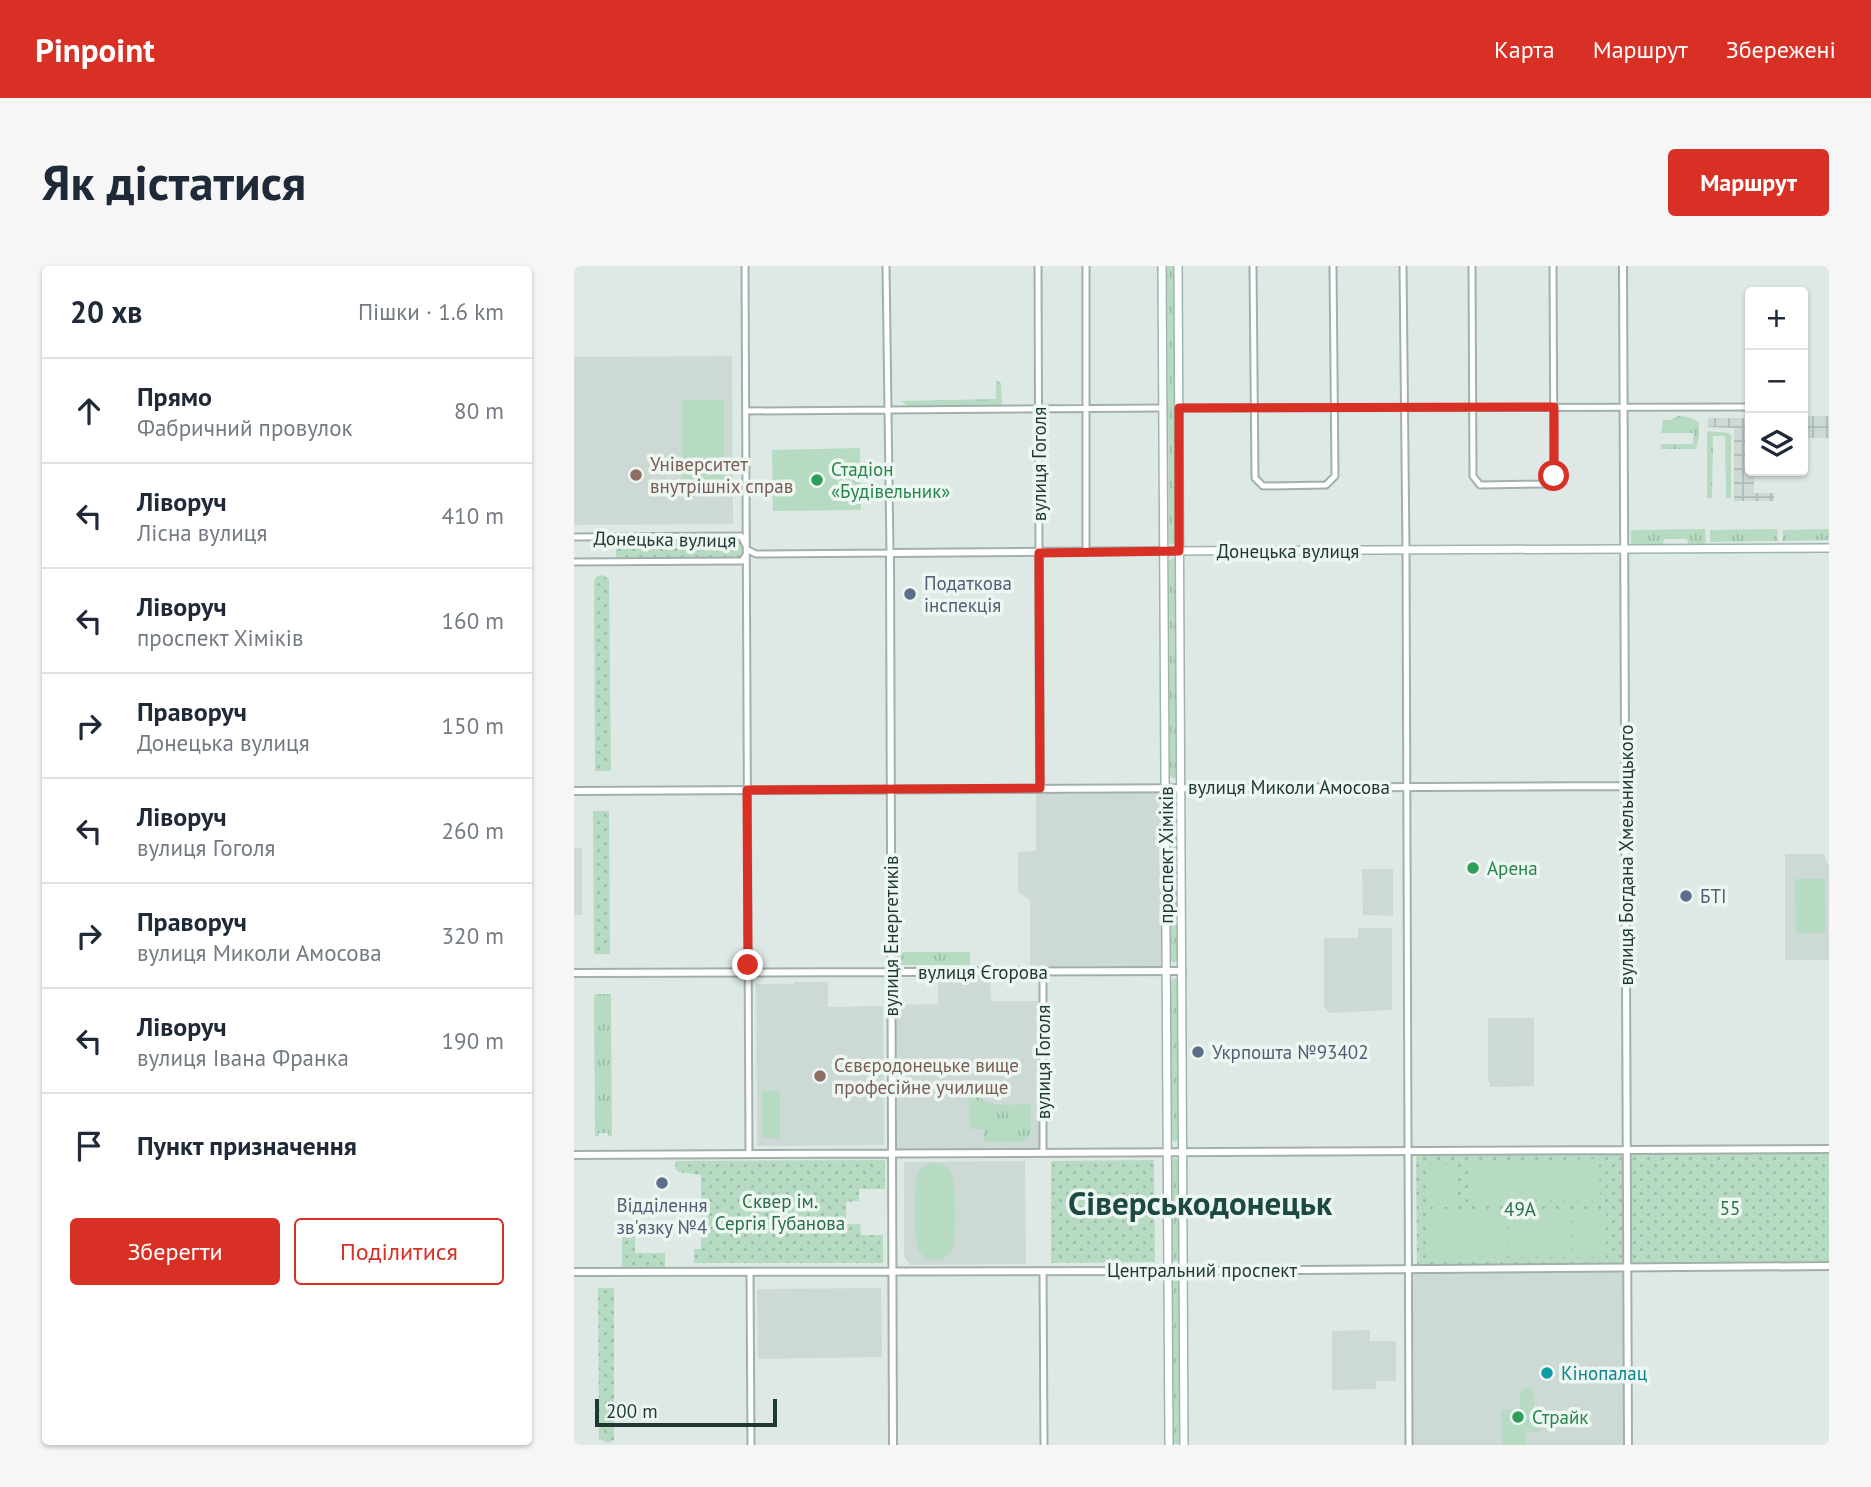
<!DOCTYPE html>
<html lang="uk">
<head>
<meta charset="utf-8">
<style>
  :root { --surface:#fff; --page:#f6f6f7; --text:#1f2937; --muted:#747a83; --line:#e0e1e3; --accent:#d93025 }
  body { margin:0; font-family:"PT Sans",sans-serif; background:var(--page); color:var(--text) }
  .controls { position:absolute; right:21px; top:21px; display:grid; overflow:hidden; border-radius:7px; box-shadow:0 2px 5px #0004 }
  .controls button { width:63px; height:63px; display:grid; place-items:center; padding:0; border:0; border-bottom:2px solid var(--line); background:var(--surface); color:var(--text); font:35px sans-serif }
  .scale { position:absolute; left:21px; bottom:18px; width:182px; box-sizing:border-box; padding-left:7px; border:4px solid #1f3833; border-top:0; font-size:19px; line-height:24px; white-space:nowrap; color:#1f3833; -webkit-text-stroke:5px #eef6f2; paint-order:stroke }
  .stop { position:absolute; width:21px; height:21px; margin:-16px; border:5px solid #d93025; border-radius:50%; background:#fff }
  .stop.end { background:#d93025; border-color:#fff; box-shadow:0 2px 7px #0008 }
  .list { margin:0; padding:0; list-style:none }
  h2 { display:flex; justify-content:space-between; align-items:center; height:91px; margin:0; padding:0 28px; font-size:30px }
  h2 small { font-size:23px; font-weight:400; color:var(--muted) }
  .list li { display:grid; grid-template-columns:46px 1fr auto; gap:21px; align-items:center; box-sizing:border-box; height:105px; padding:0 28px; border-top:2px solid var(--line) }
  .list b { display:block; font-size:26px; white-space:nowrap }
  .list p { margin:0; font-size:23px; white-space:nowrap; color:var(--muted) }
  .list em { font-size:23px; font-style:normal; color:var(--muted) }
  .actions { display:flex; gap:14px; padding:21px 28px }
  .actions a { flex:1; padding:16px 0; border:2px solid var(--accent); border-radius:7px; text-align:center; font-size:24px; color:var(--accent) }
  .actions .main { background:var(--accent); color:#fff }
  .icon { flex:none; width:38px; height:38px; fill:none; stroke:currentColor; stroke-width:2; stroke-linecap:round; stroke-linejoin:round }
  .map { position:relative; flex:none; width:1255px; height:1179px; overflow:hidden; border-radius:7px }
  header { display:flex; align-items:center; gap:42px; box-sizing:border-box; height:98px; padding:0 35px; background:var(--accent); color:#fff }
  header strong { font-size:33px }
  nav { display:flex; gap:38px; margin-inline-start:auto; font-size:24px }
  .intro { display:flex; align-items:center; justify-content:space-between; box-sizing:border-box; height:168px; padding:0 42px }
  h1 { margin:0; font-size:49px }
  .button { padding:18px 32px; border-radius:7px; background:var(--accent); color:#fff; font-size:24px; font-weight:700 }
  main { display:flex; gap:42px; padding:0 42px }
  aside { flex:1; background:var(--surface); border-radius:7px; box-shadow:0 2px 5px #0004 }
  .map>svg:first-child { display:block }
  .built { fill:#ccd9d4 }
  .industrial { fill:url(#industrial-grid) }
  .grass { fill:url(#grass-tufts) }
  .park { fill:url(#park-dots) }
  .pitch { fill:#b6dbc2 }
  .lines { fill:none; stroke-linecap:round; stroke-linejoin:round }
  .minor-casing { stroke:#a1b0ac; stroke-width:9 }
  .tertiary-casing { stroke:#a1b0ac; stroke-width:10 }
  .secondary-casing { stroke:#9db5ae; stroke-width:10 }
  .minor { stroke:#fff; stroke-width:5 }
  .tertiary { stroke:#fff; stroke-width:6 }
  .secondary { stroke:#fff; stroke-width:7 }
  .route { stroke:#d93025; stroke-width:9 }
  .education-dot { fill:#8d6e63; stroke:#eef6f2; stroke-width:2.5 }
  .leisure-dot { fill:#2e9e5b; stroke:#eef6f2; stroke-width:2.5 }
  .service-dot { fill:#5c6f8a; stroke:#eef6f2; stroke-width:2.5 }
  .culture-dot { fill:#0f9aa8; stroke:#eef6f2; stroke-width:2.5 }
  .labels { text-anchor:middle; stroke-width:7; stroke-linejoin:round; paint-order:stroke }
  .education-label { font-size:19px; fill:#785e54; stroke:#eef6f2; text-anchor:start }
  .street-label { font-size:19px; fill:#1f3833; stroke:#eef6f2 }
  .leisure-label { font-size:19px; fill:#27864d; stroke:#eef6f2; text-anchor:start }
  .service-label { font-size:19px; fill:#4e5e75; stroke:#eef6f2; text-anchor:start }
  .park-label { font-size:19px; fill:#2a6e49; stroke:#eef6f2 }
  .culture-label { font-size:19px; fill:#0d838f; stroke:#eef6f2; text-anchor:start }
  .town-label { font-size:33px; font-weight:bold; fill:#1c4a42; stroke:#eef6f2 }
</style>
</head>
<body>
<header>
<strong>Pinpoint</strong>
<nav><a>Карта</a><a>Маршрут</a><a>Збережені</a></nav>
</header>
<div class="intro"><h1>Як дістатися</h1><a class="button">Маршрут</a></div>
<main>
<aside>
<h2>20 хв<small>Пішки · 1.6 km</small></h2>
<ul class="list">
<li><svg class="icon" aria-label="ahead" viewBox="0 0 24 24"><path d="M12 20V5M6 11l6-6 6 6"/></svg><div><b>Прямо</b><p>Фабричний провулок</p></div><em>80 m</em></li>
<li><svg class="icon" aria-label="left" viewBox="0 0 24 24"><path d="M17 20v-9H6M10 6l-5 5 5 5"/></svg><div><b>Ліворуч</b><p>Лісна вулиця</p></div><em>410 m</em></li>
<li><svg class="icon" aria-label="left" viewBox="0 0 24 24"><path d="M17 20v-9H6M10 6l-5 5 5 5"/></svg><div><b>Ліворуч</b><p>проспект Хіміків</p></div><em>160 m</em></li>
<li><svg class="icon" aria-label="right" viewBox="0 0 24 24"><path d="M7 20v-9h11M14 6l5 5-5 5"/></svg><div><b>Праворуч</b><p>Донецька вулиця</p></div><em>150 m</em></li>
<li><svg class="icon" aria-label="left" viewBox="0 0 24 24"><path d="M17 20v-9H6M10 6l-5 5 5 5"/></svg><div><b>Ліворуч</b><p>вулиця Гоголя</p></div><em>260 m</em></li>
<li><svg class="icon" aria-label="right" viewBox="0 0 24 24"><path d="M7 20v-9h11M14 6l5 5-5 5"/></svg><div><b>Праворуч</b><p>вулиця Миколи Амосова</p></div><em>320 m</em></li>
<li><svg class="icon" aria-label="left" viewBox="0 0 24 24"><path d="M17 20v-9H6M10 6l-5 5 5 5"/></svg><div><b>Ліворуч</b><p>вулиця Івана Франка</p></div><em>190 m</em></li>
<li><svg class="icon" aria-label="arrive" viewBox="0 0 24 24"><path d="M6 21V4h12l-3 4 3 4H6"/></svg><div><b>Пункт призначення</b></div></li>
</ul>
<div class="actions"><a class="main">Зберегти</a><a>Поділитися</a></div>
</aside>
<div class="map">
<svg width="1255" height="1179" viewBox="0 0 1255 1179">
  <defs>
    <pattern id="industrial-grid" width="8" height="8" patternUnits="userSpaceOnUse" patternTransform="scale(1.75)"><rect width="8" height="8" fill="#ccd9d4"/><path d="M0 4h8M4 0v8" fill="none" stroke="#afbbb6"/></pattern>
    <pattern id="grass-tufts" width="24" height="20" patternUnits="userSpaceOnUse" patternTransform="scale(1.75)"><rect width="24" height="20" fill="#b6dbc2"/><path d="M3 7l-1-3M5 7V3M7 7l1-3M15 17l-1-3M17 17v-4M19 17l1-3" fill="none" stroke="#9cbda7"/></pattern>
    <pattern id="park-dots" width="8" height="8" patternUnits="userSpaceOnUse" patternTransform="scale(1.75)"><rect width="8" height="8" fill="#b6dbc2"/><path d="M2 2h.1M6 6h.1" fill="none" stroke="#9cbda7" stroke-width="1.8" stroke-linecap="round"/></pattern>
  </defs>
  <rect width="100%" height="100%" fill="#dee9e5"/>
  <path class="built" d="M158 90 159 258 0 259V91Z
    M588 525V701L470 702V699L456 700V635L444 625V586L462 585V526Z
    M0 582H8V649H0Z
    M1211 588H1250L1255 600V694H1211Z
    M788 603H819V650L789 649Z
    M784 662H818V744L755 747 750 741V672H784Z
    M364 709H416L417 735H466V884L321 885V739L364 738Z
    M221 716H254V741L309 740 310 879 183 880 182 718H220Z
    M914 752H960V820L916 821V816H914Z
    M451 895 452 998 336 999 330 990V896Z
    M1051 1004V1179H837L836 1006Z
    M307 1022 308 1091 184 1093 183 1023Z
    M796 1064V1075H822V1115H802V1123L758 1124V1065Z"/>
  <path class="industrial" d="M1229 142H1231V150H1255V172H1229Z
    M1134 152H1176V205H1180V227H1200V235H1160V162L1134 161Z"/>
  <path class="grass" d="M593 0H600L602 276 598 279 595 276Z
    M422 114 427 117 428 139 425 140H334L326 135 422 133Z
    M1104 150C1112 150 1118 152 1125 156V171L1122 183H1087V178H1119V167H1087L1089 154H1096Z
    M1133 165 1155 167 1157 171V232H1152L1151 170H1139L1138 232H1133Z
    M1131 263 1132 275 1130 278H1114L1113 273H1090L1089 278H1057V264Z
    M1203 263 1204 275 1136 276V264Z
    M1255 263V274L1209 275V264Z
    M599 292 603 295V510L600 513 596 510 595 295Z
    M599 529 603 532 604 694 600 697 596 694V532Z
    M324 671H328V686H396V699H323Z
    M601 712 604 715V873L601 876 597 873V715Z
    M20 728H37L38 870H34V867H25V870H21Z
    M395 825 401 826C411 844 439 838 457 838V870L449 876H410V863H396Z
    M600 892 605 894V995H598V894Z
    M602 1012 606 1015V1176L603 1179 599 1176 598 1015Z"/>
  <path class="park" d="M42 274H163L167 275 171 283 168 290 163 292 42 293Z
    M28 309 35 313 37 505H21L20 314 23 310Z
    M19 545H35L36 688H20Z
    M1050 887V998L843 1000 842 888Z
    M1255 887V996L1058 997V888Z
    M311 894V923H285V935L272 936V958H286L287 969H309V997H120V983H127V909L105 906 102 904 101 895Z
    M580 894 581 996 477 997V895Z
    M48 966H57L58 969H61V987H91V1001H48Z
    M24 1022H40V1174L34 1177 25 1173Z"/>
  <path class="pitch" d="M108 134H150V220H108Z
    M286 182 287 244 199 245 198 184Z
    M1221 613H1251L1252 667H1222Z
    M188 825H206V872H188Z
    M1025 893 1026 935H982V894Z
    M898 894H929V940H898Z
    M932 894H979V935L932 936Z
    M361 897C369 898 375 901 378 908 382 916 382 975 379 983 376 989 369 994 361 994 354 994 347 990 344 983 340 975 340 916 344 908 347 901 353 898 361 897Z
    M852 899H881V941H852Z
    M934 943H964L965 991H934Z
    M967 943H998V991H967Z
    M1001 943H1032V991H1002Z
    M853 946H887L888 992H853Z
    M891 946H929V991L891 992Z
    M953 1121 958 1123 960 1127V1154L966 1155V1166H952V1179H928L927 1144H946V1126Z"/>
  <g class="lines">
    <g class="minor-casing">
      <path id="minor" d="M171 0 175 888
        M464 0 465 287
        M512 0V286
        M679 0 681 212 689 220 752 219 761 210 759 0
        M829 0 832 284 835 1179
        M898 0 899 210 906 219 973 218 980 210 979 0
        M605 142 1176 141
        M172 145 590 142
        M0 271 167 270 172 280
        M174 284 182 288 316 287 312 0
        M0 296 163 295H168L172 289
        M469 706V887
        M469 1005 470 1179
        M176 1006 177 1179"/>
    </g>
    <g class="tertiary-casing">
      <path id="tertiary" d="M1049 0 1054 1179
        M465 287 466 522
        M0 525 1052 520
        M0 707 608 705
        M0 889 1255 883
        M0 1006 594 1005 1255 1000
        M319 1179 316 287 590 285"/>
    </g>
    <g class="secondary-casing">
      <path id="secondary" d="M588 0 595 1179
        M604 0 610 1179
        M590 285 1255 282"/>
    </g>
    <use href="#minor" class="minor"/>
    <use href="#tertiary" class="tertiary"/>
    <use href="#secondary" class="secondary"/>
  </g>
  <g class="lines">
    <path class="route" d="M174 699 173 524 466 522 465 287 605 285V142L980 141V210"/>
  </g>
  <g class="education-dot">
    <circle cx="62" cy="209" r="7"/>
    <circle cx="246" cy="810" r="7"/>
  </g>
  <g class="leisure-dot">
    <circle cx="243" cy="214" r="7"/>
    <circle cx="899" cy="602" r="7"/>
    <circle cx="944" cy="1151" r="7"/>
  </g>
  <g class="service-dot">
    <circle cx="336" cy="328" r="7"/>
    <circle cx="1112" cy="630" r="7"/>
    <circle cx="624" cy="786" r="7"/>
    <circle cx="88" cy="917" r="7"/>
  </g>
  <circle class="culture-dot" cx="973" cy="1107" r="7"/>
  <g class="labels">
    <g class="education-label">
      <text x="76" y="205">Університет<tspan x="76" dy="22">внутрішніх справ</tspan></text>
      <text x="260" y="806">Сєвєродонецьке вище<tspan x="260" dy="22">професійне училище</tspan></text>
    </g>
    <g class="street-label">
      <text transform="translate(465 198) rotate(-90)" y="7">вулиця Гоголя</text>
      <text transform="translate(91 273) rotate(1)" y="7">Донецька вулиця</text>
      <text x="714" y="292">Донецька вулиця</text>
      <text x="715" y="528">вулиця Миколи Амосова</text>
      <text transform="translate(592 589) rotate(-90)" y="7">проспект Хіміків</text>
      <text transform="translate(1052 589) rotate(-90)" y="7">вулиця Богдана Хмельницького</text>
      <text transform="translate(317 670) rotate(-90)" y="7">вулиця Енергетиків</text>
      <text x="409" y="713">вулиця Єгорова</text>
      <text transform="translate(469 796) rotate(-90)" y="7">вулиця Гоголя</text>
      <text x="628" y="1011">Центральний проспект</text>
    </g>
    <g class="leisure-label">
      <text x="257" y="210">Стадіон<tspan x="257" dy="22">«Будівельник»</tspan></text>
      <text x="913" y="609">Арена</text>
      <text x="958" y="1158">Страйк</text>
    </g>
    <g class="service-label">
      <text x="350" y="324">Податкова<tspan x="350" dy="22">інспекція</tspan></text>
      <text x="1126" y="637">БТІ</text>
      <text x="638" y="793">Укрпошта №93402</text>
      <text x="88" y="946" text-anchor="middle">Відділення<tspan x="88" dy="22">зв'язку №4</tspan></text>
    </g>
    <g class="park-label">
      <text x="206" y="942">Сквер ім.<tspan x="206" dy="22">Сергія Губанова</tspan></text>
      <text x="1156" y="949">55</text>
      <text x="946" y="950">49А</text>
    </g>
    <g class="culture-label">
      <text x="987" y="1114">Кінопалац</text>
    </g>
    <g class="town-label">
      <text x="626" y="949">Сіверськодонецьк</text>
    </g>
  </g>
</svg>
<div class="controls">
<button>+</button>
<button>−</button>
<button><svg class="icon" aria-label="layers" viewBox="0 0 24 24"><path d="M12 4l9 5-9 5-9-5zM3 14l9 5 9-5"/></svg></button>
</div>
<div class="scale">200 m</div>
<div class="stop" style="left:980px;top:210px"></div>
<div class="stop end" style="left:174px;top:699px"></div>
</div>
</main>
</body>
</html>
